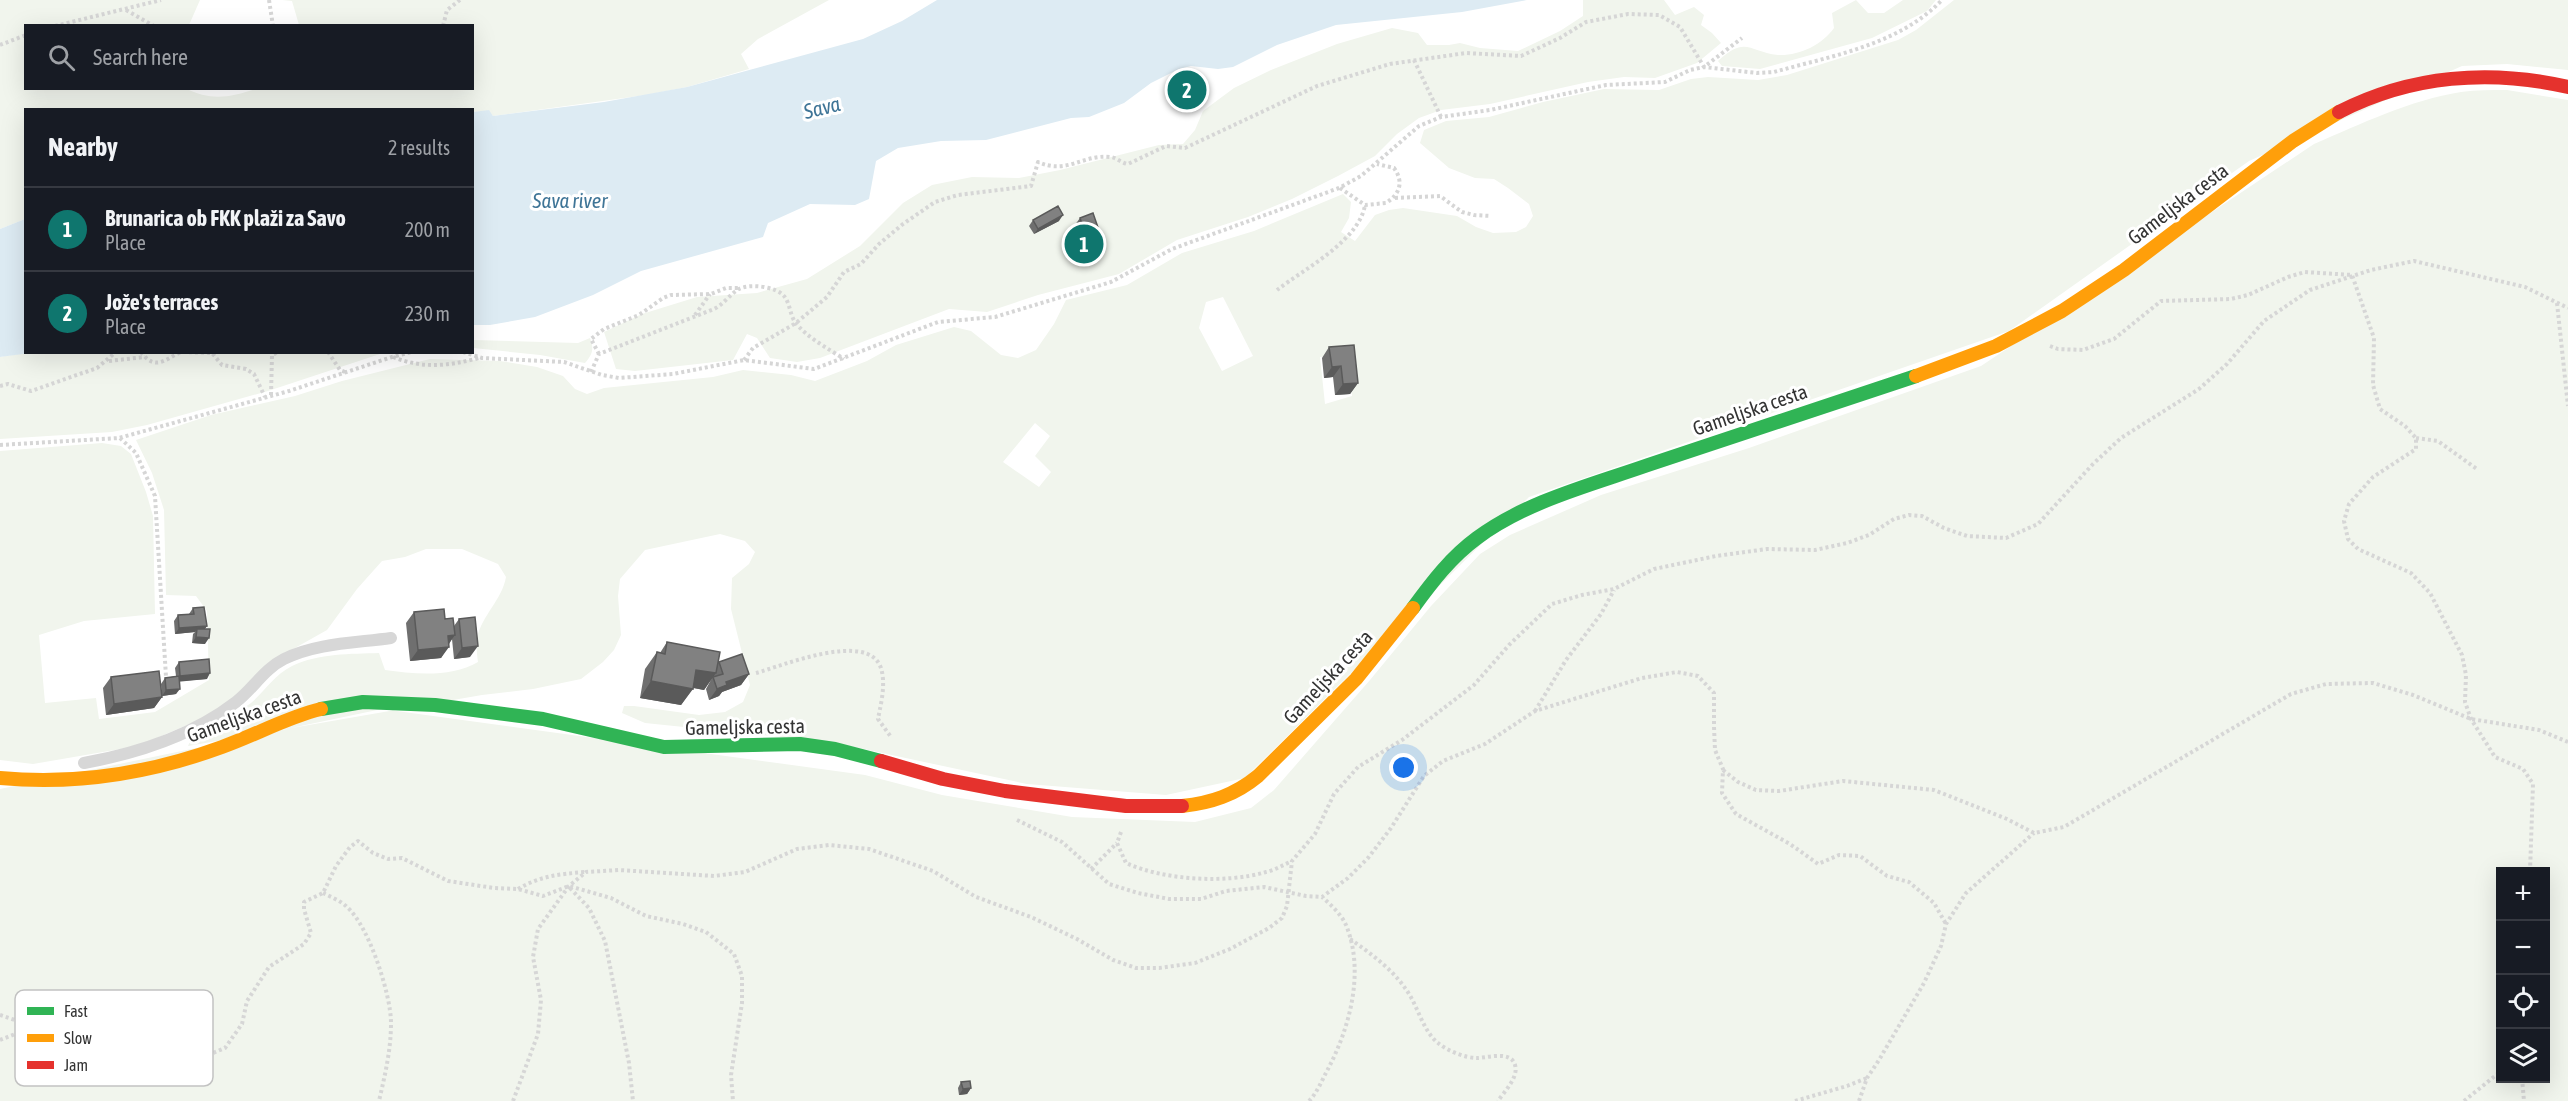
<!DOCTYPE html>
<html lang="en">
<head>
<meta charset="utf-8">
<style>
  :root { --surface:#171b24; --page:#242831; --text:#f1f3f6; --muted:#9ea1a6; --line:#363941; --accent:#0f766e }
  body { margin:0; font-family:"Asap Condensed",sans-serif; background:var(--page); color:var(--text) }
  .controls { position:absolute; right:18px; bottom:18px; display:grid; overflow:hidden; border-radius:0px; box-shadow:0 6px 24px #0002 }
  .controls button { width:54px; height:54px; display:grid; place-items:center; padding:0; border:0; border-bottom:2px solid var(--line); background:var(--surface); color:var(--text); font:30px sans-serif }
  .you { position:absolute; left:1404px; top:768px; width:21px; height:21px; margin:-15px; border:4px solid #fff; border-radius:50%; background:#1a73e8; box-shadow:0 0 0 9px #1a73e833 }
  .badge { display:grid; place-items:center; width:39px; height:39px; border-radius:50%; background:var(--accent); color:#fff; font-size:20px; font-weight:700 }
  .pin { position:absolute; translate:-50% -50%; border:3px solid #fff; box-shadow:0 2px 6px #0006 }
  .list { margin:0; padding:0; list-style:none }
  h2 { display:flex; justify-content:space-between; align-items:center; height:78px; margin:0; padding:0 24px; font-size:26px }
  h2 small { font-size:20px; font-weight:400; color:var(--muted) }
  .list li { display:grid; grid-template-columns:39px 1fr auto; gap:18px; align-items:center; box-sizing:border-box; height:84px; padding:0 24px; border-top:2px solid var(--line) }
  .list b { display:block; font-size:22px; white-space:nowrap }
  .list p { margin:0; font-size:20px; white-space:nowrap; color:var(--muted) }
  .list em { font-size:20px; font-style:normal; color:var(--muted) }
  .icon { flex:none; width:33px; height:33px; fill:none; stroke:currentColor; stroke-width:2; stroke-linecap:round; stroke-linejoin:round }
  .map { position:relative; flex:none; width:2568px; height:1101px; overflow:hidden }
  .search { position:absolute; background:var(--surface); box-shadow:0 6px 24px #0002; left:24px; top:24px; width:450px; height:66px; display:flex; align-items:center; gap:15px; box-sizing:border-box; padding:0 21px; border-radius:0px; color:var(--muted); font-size:22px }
  .panel { position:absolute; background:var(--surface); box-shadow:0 6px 24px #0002; left:24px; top:108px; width:450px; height:246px; border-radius:0px }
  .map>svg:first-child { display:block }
  .green { fill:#f1f5ed; fill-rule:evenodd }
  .water { fill:#ddebf3 }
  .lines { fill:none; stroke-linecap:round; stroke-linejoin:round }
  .path { stroke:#d6d6d6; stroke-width:4; stroke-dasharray:3 3; stroke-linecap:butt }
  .lane { stroke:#d7d7d7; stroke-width:12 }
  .fast { stroke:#30b455; stroke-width:14 }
  .slow { stroke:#ff9f0a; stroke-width:14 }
  .jam { stroke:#e5322d; stroke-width:14 }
  .wall { fill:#6f6f6f }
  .shaded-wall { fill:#5a5a5a }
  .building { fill:#818181; stroke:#5a5a5a; stroke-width:1.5 }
  .labels { text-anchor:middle; stroke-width:6; stroke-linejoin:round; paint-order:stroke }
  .street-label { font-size:20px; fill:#333; stroke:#fff }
  .water-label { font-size:21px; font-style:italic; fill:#3f7597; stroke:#fff }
  .key { fill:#fff; stroke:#c2c2c2; stroke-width:1.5 }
  .key-label { font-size:16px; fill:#333 }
</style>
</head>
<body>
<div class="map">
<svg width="2568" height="1101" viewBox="0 0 2568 1101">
  <rect width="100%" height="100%" fill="#fff"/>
  <path class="green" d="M0 0H200L189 25 26 26V88H185C212 102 231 97 259 88H472V26L299 25 292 1 282 0H829L758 39 741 54 749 69 687 87 646 95 493 116 489 111 473 112 472 110H26L25 219 0 229Z
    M1583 0H1664L1675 15 1694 7 1704 15 1701 25 1712 33 1721 43 1697 63 1655 78 1624 77 1588 82 1490 104 1441 110 1419 118 1397 134 1375 156 1338 176 1292 199 1248 217 1177 240 1119 274 1038 295 987 312 949 309 820 358 797 362 770 358 757 338 747 334 733 360 635 371 616 369 604 332 642 314 697 297 757 293 807 279 860 246 903 203 932 185 972 177 1019 178 1060 170 1159 145 1183 144 1195 130 1203 111 1234 88 1271 70 1337 44 1392 28 1418 33 1427 45H1449L1460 43 1480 48 1518 51 1560 31 1583 16Z
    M1856 0 1868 13H1884L1903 0H1936L1927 11 1872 38 1760 69 1722 66 1718 61C1746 35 1749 52 1778 55 1799 56 1822 45 1834 28L1832 13Z
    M1954 0H2568V70L2507 64 2462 66 2249 161 2009 331 1529 497 1245 778 1166 795 1027 784 831 742 645 723 622 713 624 706H634L699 715 725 712 743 702 750 685 731 609 732 578 749 564 755 552 745 541 720 534 645 550 620 579 618 596 621 635 614 650 603 662 581 679 533 689 482 695 188 746 191 739C211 728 232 717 251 703 265 691 274 675 292 666 319 653 351 654 379 653L385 670C414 674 451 678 478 662 477 655 476 645 477 638 482 615 502 600 506 577L498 564 462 549H426L405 557 382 561 357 589 327 630 279 657 253 677 235 699 208 716 138 746 33 764 0 760V451L102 443 121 446 131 454 146 492 153 516 155 614 84 621 39 635 45 703 96 698 99 719 155 712 209 680 207 611 196 596 166 595 164 510 152 473 136 440 211 415 295 396 342 381 430 359 500 361 537 367 563 376 575 389 587 394 604 388 713 377 743 370 791 375 815 381 867 361 896 345 954 327 971 331 1001 355 1018 358 1036 350 1054 324 1066 300 1127 285 1182 253 1254 231 1343 194 1351 202 1349 218 1341 232 1355 241 1375 215 1389 210 1403 208 1457 216 1476 227 1493 233 1516 232 1526 227 1533 216 1529 204 1508 188 1494 179 1475 178 1449 168 1420 143 1424 130 1446 121 1489 117 1543 102 1604 89 1659 90 1691 79 1708 77 1758 80 1787 75 1898 40 1916 30ZM1223 297 1253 356 1222 371 1199 328 1206 302ZM1349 355 1352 396 1325 404 1320 357ZM1035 423 1050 436 1035 456 1051 472 1039 487 1003 462Z
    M2507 90 2568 100V1101H0V789L382 709 865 775 942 795 1072 817 1195 822 1251 808 1274 790 1370 680 1431 606 1480 554 1510 535 1601 495 1749 448 1981 366 2314 144C2361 124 2410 100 2461 92 2476 90 2492 90 2507 90ZM2500 872H2546V1078H2500Z
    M590 338C594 349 593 354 585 363L540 355 473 348V340L578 343Z
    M30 352 383 353 268 391 147 425 112 432 0 439V357Z"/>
  <path class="water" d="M937 0H1527L1462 12 1336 25 1277 45 1233 67 1218 69 1191 66 1179 69 1151 83 1124 103 1089 117 1071 118 986 140 941 141 898 148 876 161 869 199 855 205 810 204 768 223 763 237 641 271 593 295 535 317 490 325H473V112L489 110 493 116 604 102 687 87 863 39 902 21Z
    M25 219 26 352 30 353 0 357V229Z"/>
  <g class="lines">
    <path class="path" d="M269 0 273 26
      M126 10 154 26
      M55 26 161 0
      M443 26 447 10 460 0
      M0 45 26 35
      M1414 60 1441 117
      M1340 188 1365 205 1386 203C1400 194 1404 182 1394 168L1377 164
      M1395 198 1440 196 1462 212 1474 215 1491 216
      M1277 290C1304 269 1359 241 1365 205
      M2557 303 2568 406
      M695 315 710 294
      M2050 346 2058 349 2083 350 2114 339 2161 301 2231 299 2248 295 2288 277 2305 272 2352 275 2374 338 2373 385 2380 409 2405 426 2416 438V449L2373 477 2349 504 2344 521 2348 539 2358 549 2411 573 2430 593 2462 655 2466 675 2465 702 2471 719 2495 757 2523 769 2533 784 2530 872
      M141 352C156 373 167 357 182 352
      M183 352 212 353 222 365 246 369 254 374 265 397
      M328 352 340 370 345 372
      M463 352 482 358 564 362 602 375 619 378 673 374 744 360 814 369 938 322 995 317 1111 282 1172 249 1339 188 1361 176 1419 126 1441 117 1490 110 1606 85 1665 82 1690 70 1704 67 1757 73 1774 72C1831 56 1899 45 1942 0
      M599 354 591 339 604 329 639 315 663 298 671 295 711 294 726 288H739
      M393 357C423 369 448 366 479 358
      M744 360 753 348 796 323 827 297 844 272 861 264 879 244 903 224 935 202 958 195 1031 186 1038 162C1067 175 1083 154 1110 157 1116 157 1121 163 1128 164L1166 146 1185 148 1317 86 1390 64 1466 53 1521 56 1560 38 1586 22 1628 14 1659 15 1680 27 1704 67 1742 38
      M109 361 145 357
      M591 372 599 354 714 309C724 304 730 294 739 289 750 283 777 287 784 296 790 303 790 315 795 322 806 337 829 349 844 359
      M0 386 8 384 31 391 97 368 116 352
      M271 395 272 355 278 352
      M120 438 136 453 155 496 166 677
      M2416 438 2438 441 2477 469
      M0 445 119 438 289 391 392 357 412 352
      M756 673C782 666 868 630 881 668 886 685 881 703 878 719L891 737
      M1535 711 1566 660 1601 614 1614 590
      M1723 770 1738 782 1756 790 1779 791 1843 781 1934 790 2007 819 2034 833 2064 827 2291 694 2326 684 2373 683 2413 695 2471 719 2539 730 2568 742
      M1017 820 1062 842 1109 884 1138 893 1169 899H1201L1226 891 1264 887 1306 896 1322 897 1348 878 1368 858 1391 828 1424 776 1443 761 1485 744 1535 711 1642 678 1677 672 1698 676 1714 693V727L1715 750 1723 769 1722 793 1736 814 1790 844 1818 864 1839 855 1860 856 1887 876 1909 882 1934 903 1946 924
      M1121 832 1117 843 1126 863C1163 880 1226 884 1266 872 1275 870 1283 865 1292 861
      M1091 869 1117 843
      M570 888 589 908 605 941 629 1063 633 1101
      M518 889C540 876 560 874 585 872
      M323 893C331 897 341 901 347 907 369 926 391 995 391 1023 391 1050 385 1075 379 1101
      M1350 939C1370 953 1391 968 1405 988 1418 1005 1422 1030 1438 1043 1448 1051 1465 1058 1477 1058 1487 1058 1511 1050 1515 1065 1519 1077 1504 1092 1498 1101
      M0 1015 90 1045 109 1048 145 1044 152 1048 164 1062H191L225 1048 242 1024 247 1001 269 967 304 944 311 933 304 909V902L323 893 336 866 350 847 358 841 373 853 388 859 402 858 448 881 494 888 518 889 543 896 569 886 611 898 646 916 683 924 706 932 734 954 742 976V1003L731 1075 733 1101
      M0 1040 33 1027
      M2522 1078 2524 1101
      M513 1101 538 1034 541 1000 533 957 538 929 569 886 586 872 619 870 714 876 745 872 797 849 829 845 869 849 933 871 976 897 1031 917 1077 939 1113 960 1136 968H1159L1195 963 1230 949 1269 928 1282 918 1287 906 1292 861 1315 834 1334 794 1358 767 1402 740 1474 685 1509 645 1552 604 1582 595 1614 589 1654 569 1716 556 1767 549 1815 550 1847 543 1869 535 1894 519 1909 515 1922 516 1944 528 1967 536 2006 538 2038 524 2093 464 2121 438 2199 389 2227 364 2264 321 2310 290 2371 270 2414 261 2525 287 2568 308
      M1309 1101C1317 1093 1322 1080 1328 1069 1350 1027 1365 971 1346 925 1341 914 1331 905 1322 897
      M1795 1101 1847 1086 1867 1078
      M1859 1101 1867 1078 1879 1060 1924 983 1941 946 1946 924 1966 893 2034 833
      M2464 1101 2500 1072"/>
    <path class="lane" d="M84 763C139 753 192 736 236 702 253 689 264 669 284 659 316 643 355 643 391 638"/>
    <path class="fast" d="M1413 608C1432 582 1451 557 1477 538 1527 501 1591 485 1648 465 1737 435 1826 405 1916 376
      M321 709 363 702 435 705 543 719 664 747 800 744 835 749 881 761"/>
    <path class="slow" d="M1916 376 1996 346 2062 311 2124 270 2293 141 2339 112
      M0 778C75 785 151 773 222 747 256 735 287 717 321 709
      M1182 806C1211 803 1235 795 1258 776L1356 679 1413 608"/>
    <path class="jam" d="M2339 112C2411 75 2490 69 2568 87
      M881 761 943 779 1005 791 1126 806H1182"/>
  </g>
  <path class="wall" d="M1080 218 1097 260 1083 264 1072 229Z
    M1033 220 1059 221 1034 234 1029 226Z
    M1329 347 1358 383 1350 394 1335 395 1333 377 1324 378 1322 358Z
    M193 608 207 626 205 629V644L192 643 193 634 195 632 175 634 174 621 178 615 189 614Z
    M414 612 445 619 454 626 459 619 470 657 454 659 452 639 441 658 410 661 406 623Z
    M667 642 717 665 719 662 749 674 741 685 722 692 719 696 709 700 706 689 712 678 704 690 693 688 681 705 640 698 645 669 657 652 660 653Z
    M179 662 207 679 180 681 176 694 162 696 161 684 165 678 176 676 175 668Z
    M111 677 162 697 154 708 106 715 103 688Z
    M961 1082 971 1088 967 1094 959 1095 958 1088Z"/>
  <path class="shaded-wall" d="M1063 215 1059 221 1034 234 1038 229Z
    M1105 248 1097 260 1083 264 1091 253Z
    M1341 366 1333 377 1324 378 1332 367Z
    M1358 383 1350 394 1335 395 1343 384Z
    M207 626 203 631 197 629 195 632 175 634 179 628Z
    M455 635 447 646 448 636Z
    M196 637 209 638 205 644 192 643Z
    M478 646 470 657 454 659 462 648Z
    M449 647 441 658 410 661 418 650Z
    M696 670 716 673 704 690 685 686Z
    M210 673 207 679 176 682 180 676Z
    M749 674 741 685 722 692 719 696 709 700 717 689 726 682Z
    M651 681 693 689 681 705 640 698Z
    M180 689 176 694 162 696 166 690Z
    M162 697 154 708 106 715 114 704Z
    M971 1088 967 1094 959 1095 963 1089Z"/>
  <path class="building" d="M1058 206 1063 215 1038 229 1033 220Z
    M1093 213 1105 248 1091 253 1080 218Z
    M1354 345 1358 383 1343 384 1341 366 1332 367 1329 347Z
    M204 607 207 626 179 628 178 615 194 614 193 608Z
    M444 609 445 619 453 618 455 635 448 636 449 647 418 650 414 612Z
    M475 617 478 646 462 648 459 619Z
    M197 629H210L209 638 196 637Z
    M667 642 720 652 716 673 696 670 693 689 651 681 657 652 665 654Z
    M742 654 749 674 726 682 727 685 717 689 713 677 723 674 719 662Z
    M209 659 210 673 180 676 179 662Z
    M159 671 162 697 114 704 111 677Z
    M179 676 180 689 166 690 165 678Z
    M970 1081 971 1088 963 1089 961 1082Z"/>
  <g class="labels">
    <g class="street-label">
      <text transform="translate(2178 204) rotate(-37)" y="7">Gameljska cesta</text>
      <text transform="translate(1750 410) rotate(-19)" y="7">Gameljska cesta</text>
      <text transform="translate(1328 677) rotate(-47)" y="7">Gameljska cesta</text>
      <text transform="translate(244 716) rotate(-20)" y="7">Gameljska cesta</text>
      <text transform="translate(745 727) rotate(-1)" y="7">Gameljska cesta</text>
    </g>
    <g class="water-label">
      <text transform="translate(822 108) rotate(-14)" y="7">Sava</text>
      <text x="570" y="208">Sava river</text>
    </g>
  </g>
  <rect x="15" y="990" width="198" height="96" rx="9" class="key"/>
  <rect x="27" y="1007" width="27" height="8" fill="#30b455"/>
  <rect x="27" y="1034" width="27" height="8" fill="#ff9f0a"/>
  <rect x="27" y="1061" width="27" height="8" fill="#e5322d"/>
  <g class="key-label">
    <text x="64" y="1017">Fast</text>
    <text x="64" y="1044">Slow</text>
    <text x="64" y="1071">Jam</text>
  </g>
</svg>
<div class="controls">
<button>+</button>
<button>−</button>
<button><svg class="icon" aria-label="locate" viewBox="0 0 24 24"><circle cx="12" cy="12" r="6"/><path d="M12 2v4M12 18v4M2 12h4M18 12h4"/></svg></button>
<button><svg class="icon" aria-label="layers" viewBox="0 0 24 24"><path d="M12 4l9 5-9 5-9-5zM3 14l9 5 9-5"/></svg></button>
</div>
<div class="you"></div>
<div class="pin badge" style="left:1084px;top:244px">1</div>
<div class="pin badge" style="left:1187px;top:90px">2</div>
<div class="search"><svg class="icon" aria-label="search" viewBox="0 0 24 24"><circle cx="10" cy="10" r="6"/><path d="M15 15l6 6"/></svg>Search here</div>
<section class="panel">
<h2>Nearby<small>2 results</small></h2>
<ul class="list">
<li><span class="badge">1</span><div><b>Brunarica ob FKK plaži za Savo</b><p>Place</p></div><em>200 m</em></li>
<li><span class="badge">2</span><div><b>Jože's terraces</b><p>Place</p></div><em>230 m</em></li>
</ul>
</section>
</div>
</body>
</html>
